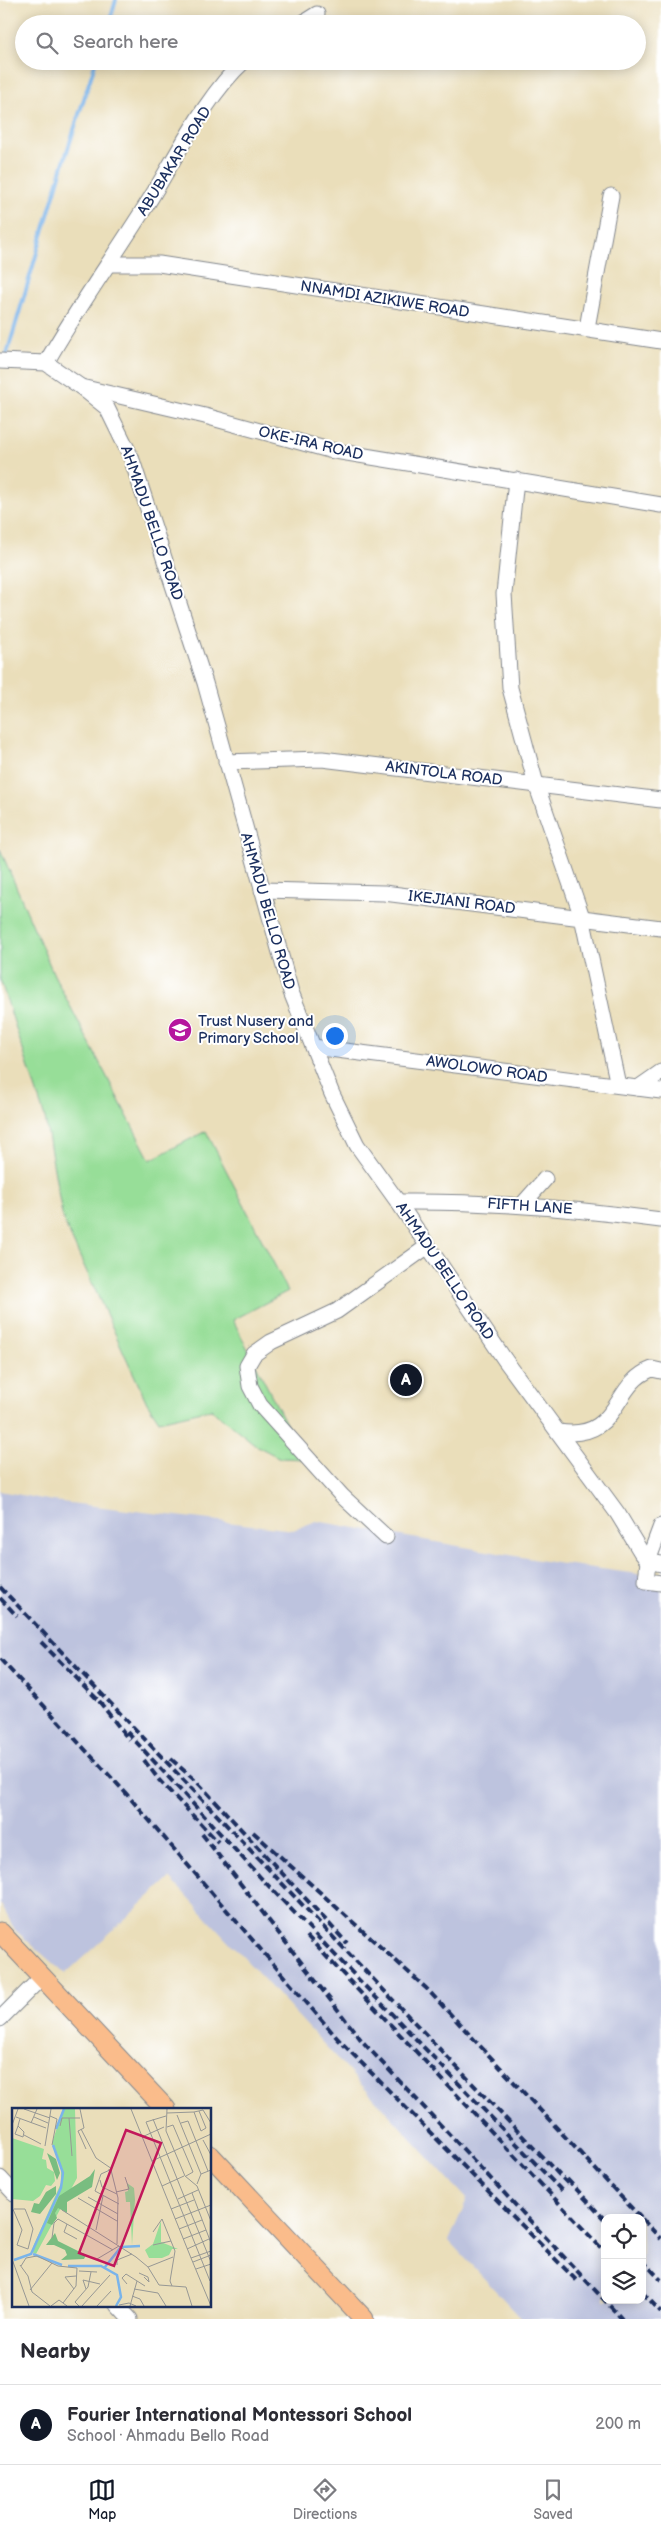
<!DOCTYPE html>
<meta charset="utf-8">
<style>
body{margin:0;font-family:"Balsamiq Sans",sans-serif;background:#f2f2f3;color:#2b2b33}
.controls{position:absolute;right:15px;bottom:15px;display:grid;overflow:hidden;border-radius:10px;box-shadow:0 2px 12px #0003}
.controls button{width:45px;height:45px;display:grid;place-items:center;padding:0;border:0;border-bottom:1px solid #e1e1e2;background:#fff;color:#2b2b33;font:25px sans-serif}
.you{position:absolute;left:334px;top:1035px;width:18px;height:18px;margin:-12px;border:4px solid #fff;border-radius:50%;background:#1a73e8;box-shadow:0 0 0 8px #1a73e833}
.badge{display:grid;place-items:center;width:32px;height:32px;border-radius:50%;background:#111827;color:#fff;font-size:16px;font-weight:700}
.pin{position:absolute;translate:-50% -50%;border:2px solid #fff;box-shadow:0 1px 5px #0006}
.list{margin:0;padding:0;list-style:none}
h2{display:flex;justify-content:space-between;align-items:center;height:65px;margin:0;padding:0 20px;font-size:21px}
h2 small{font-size:16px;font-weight:400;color:#7c7c81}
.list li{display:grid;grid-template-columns:32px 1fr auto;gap:15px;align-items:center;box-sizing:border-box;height:80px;padding:0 20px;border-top:1px solid #e1e1e2}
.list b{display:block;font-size:19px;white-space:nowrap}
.list p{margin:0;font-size:16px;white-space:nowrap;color:#7c7c81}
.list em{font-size:16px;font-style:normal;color:#7c7c81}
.icon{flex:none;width:28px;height:28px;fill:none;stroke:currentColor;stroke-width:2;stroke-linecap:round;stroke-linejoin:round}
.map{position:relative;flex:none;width:661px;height:2319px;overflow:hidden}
.search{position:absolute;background:#fff;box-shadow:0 2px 12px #0003;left:15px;right:15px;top:15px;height:55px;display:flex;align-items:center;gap:12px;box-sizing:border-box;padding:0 18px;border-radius:28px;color:#7c7c81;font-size:19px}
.sheet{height:145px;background:#fff}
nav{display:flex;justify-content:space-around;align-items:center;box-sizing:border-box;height:70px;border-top:1px solid #e1e1e2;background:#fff;font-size:14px;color:#7c7c81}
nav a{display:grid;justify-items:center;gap:2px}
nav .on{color:#111827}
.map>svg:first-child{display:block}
</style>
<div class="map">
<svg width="661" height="2319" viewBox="0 0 661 2319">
<rect width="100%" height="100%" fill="#fff"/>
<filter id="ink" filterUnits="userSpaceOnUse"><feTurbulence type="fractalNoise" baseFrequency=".02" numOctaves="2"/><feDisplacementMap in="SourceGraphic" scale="10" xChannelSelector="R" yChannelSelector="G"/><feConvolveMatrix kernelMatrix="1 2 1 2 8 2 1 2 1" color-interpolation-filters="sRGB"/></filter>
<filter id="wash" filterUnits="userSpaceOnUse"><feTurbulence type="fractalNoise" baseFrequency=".0096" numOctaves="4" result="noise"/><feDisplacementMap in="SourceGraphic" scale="20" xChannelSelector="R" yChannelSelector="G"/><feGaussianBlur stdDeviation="1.12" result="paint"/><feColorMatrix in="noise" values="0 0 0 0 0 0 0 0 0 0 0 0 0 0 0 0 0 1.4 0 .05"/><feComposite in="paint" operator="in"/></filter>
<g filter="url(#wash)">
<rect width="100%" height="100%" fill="#eadeba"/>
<!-- industrial -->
<path fill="#bdc3de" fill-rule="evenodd" d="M0,1491l53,10 240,29 23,-9 240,42 105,14v742h-139l-73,-78 18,-42 -297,-321 -105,96 -50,-44 -15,-27zM605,2218h37v82h-37z"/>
<!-- green -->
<polygon fill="#97de98" stroke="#59867b" points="0,849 54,975 150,1160 206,1131 288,1291 233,1320 304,1459 280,1458 257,1446 211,1409 159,1421 147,1403 63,1220 45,1118 0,979"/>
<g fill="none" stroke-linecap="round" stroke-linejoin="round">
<!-- stream -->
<g stroke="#7ab4ea" stroke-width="4">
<polyline points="109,24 116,0"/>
<polyline points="6,357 65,158 96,61"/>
</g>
</g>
</g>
<g filter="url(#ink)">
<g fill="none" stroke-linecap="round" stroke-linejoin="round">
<!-- minor casing -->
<g stroke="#82868c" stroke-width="17">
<g id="minor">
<polyline points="301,24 317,14"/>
<polyline points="109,264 159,264 661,341"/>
<polyline points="587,328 611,196"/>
<polyline points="0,361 46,363 81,387 205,416 329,450 661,505"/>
<path d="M46,363c32,-57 71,-110 106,-167 27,-44 54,-100 92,-135"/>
<polyline points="81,387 107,408 131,457 205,683 291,992 332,1094 357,1145 398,1202 505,1360 618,1514 641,1552 648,1561 661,1564"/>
<polyline points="516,480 504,594 510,688 536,784 582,917 618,1085"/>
<polyline points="226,762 322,759 661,800"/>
<polyline points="262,890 384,893 661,928"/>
<polyline points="313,1047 661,1091"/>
<polyline points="638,1088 661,1072"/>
<path d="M398,1202c88,-1 175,6 263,18"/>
<polyline points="522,1205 545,1179"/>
<path d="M559,1432c62,9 52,-48 93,-63l9,2"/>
<polyline points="661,1526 648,1561 646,1581 661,1583"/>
<polyline points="386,1537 342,1496 260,1405 250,1386 247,1366 254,1354 271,1342 337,1311 428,1246"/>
<polyline points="0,2019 42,1977"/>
<polyline points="0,2178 14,2193"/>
<polyline points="117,2305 130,2319"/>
</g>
</g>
<!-- major casing -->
<g stroke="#82868c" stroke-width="21">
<g id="major">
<polyline points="0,1932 166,2109"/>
<polyline points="210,2155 364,2319"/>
</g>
</g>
<!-- minor -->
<use href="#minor" stroke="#fff" stroke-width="15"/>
<!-- major -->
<use href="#major" stroke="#fabc8b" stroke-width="19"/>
<!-- rail -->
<g stroke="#1b2f5e" stroke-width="4" stroke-dasharray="8 4" stroke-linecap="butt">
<polyline points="0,1587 569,2185"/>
<polyline points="0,1598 17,1616"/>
<polyline points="41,1642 102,1704"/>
<polyline points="0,1659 123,1790 338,2039 577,2281"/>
<polyline points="99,1701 129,1740"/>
<polyline points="127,1732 261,1878 562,2191"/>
<polyline points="171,1759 199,1784 347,1943"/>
<polyline points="144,1760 159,1780 218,1842"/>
<polyline points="253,1832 426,1988 641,2218"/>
<polyline points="202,1834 362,2041 622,2319"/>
<polyline points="307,1936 605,2252"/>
<polyline points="567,2179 605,2220"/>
<polyline points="642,2219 661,2239"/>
<polyline points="642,2260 661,2280"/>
<polyline points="642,2292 661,2312"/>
</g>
</g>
</g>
<!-- icons -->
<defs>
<g id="school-disc" transform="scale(1.25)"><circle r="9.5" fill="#b5179e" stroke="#fff"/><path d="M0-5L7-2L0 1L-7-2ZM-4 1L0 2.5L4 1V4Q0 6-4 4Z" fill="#fff"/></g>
</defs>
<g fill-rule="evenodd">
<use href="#school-disc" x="180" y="1030"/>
</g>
<g text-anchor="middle" stroke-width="4" stroke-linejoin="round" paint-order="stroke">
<!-- street labels -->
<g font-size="15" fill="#1b2f5e" stroke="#fff">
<text transform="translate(174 161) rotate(-58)" y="5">ABUBAKAR ROAD</text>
<text transform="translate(385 299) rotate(9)" y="5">NNAMDI AZIKIWE ROAD</text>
<text transform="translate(311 443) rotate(13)" y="5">OKE-IRA ROAD</text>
<text transform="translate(152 523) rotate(71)" y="5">AHMADU BELLO ROAD</text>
<text transform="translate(444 773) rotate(7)" y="5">AKINTOLA ROAD</text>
<text transform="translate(462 902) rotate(7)" y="5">IKEJIANI ROAD</text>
<text transform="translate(268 911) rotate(74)" y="5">AHMADU BELLO ROAD</text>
<text transform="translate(487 1069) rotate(8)" y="5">AWOLOWO ROAD</text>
<text transform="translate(530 1206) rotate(4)" y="5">FIFTH LANE</text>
<text transform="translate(445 1271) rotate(56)" y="5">AHMADU BELLO ROAD</text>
</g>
<!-- poi labels -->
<g font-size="15" fill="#1b2f5e" stroke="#fff" text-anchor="start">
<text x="198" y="1026">Trust Nusery and<tspan x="198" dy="17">Primary School</tspan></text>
</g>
</g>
<!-- overview -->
<g transform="translate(12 2108)">
<rect width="199" height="199" fill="#eadeba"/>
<path d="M51,1h12l2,69 -41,76 -4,-2 1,-5 28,-64v-14l-9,-26zM0,30l32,11 -2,10 4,1 1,8 7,4 1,9 -4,5 -5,-1 -6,11 -7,5 -21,-2zM115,75l7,5 1,12 -3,45 -2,-43h-4l-1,-10 3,-1zM149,113v21l17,7h-6l-3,6 -7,3h-13l-4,-8 8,-6z" fill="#97de98"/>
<path d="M35,45l9,6 4,14 -3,7zM83,61l-3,18 -25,15v11l-9,-5 -3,5 2,5 -5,7 -5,-2 12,-27 31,-20zM44,78v8l-16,20 -9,-2 3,-9 5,1 7,-12zM43,125l3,8 28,14 -2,4 -23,1 6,-5 -2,-5 -11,-5h-8z" fill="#79bd80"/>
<path fill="none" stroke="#7ab4ea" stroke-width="2.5" d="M44,21l8,-20M21,146l29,11M2,152l17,-6 30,-66 2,-15 -10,-28M56,158h33l16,9 4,22 -5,9M93,159l16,-20 19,-1"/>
<path fill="none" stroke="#979895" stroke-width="1" d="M12,1l26,9M68,1l4,19 -6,3 8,18M119,1l60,149M155,1l-1,22 19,45 12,10 14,35M187,3l7,17 -5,3 -7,-19 9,-2 8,13M155,5l27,-1M165,7l24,59M38,8l7,3 -5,26M154,8l-20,6 64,159M4,9l30,11M22,9l14,6M141,11l31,77M19,15l6,-14M169,15l7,-2 20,50M0,17l6,-16M6,18l6,6 -1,5 -8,-3 3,-8 1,-4 1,-3M48,18l2,-8h7M155,19l6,-2 20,47 -7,4M69,21l15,29 16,11 -11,5 -6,17 24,13M12,27l17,9M130,29l22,-10M191,32l8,15M33,38l6,-37M60,48l-3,-38h11M140,53l59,-27M96,62h3l7,28 -1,46M88,72l2,7 15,7M185,76l4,-10 10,-4M150,78l22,-10M104,84l13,-3 -4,-12M180,85l19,50M172,88l27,66M76,89l30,17M66,90l39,23M166,91l20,-9M0,99l10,23 -5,15M2,101h11l8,20 -5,20 -11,-4M159,101l23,-9M50,102l74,47 12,10 11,18 27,2 6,19M163,111l36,-14M55,116l-3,8 13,7M167,121l23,-9M84,122l7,-34M141,124l9,-13 13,32 -5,30 2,5M40,130l2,-15 4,-4 55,31M171,131l23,-9M141,137l18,-4M175,141l22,-10M199,143l-20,7 20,48M0,151l17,47M85,151l22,-13M181,154l18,-7M8,157l8,11 4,16 18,14M105,157v-5l15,-6M9,158l5,-8 11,-2 21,10 19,2 -1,18 -13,17M136,159l25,-10M184,161l15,-5M67,163l18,1M127,165l9,4 1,5 -5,-5M115,176l-5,-6 4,-4 19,12M62,181l-9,-12 11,-1M74,181l-3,-9 17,4M122,181l24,4 8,13M18,182l22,-27M120,188l8,3 4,7M107,197l10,-2 7,3M39,198l8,-6 8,6M67,198l-4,-4 13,-15 3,-15M70,198l28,-31M85,198l14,-15M118,198l7,-25"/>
<path fill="#c2185b" fill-opacity="0.15" stroke="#c2185b" stroke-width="2.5" d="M114,22l35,13 -47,123 -35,-13z"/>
<rect width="199" height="199" fill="none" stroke="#1b2f5e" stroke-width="2.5"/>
</g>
</svg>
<div class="controls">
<button><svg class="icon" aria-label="locate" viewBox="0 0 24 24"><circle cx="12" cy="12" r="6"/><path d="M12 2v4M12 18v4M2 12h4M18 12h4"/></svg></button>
<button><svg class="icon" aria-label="layers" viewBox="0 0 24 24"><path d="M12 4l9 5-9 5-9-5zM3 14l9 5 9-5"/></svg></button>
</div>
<div class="you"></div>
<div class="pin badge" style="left:406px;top:1380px">A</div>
<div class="search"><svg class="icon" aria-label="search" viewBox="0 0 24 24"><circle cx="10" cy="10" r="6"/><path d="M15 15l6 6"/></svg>Search here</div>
</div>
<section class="sheet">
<h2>Nearby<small></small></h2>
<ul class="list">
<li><span class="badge">A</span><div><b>Fourier International Montessori School</b><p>School · Ahmadu Bello Road</p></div><em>200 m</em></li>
</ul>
</section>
<nav>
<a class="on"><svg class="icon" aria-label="map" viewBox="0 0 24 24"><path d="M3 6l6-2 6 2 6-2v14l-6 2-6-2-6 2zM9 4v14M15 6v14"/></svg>Map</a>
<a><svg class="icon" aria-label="directions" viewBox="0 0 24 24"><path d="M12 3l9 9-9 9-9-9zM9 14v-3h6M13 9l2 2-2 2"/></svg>Directions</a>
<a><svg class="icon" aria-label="saved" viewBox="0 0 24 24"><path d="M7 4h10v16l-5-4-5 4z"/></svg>Saved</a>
</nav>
